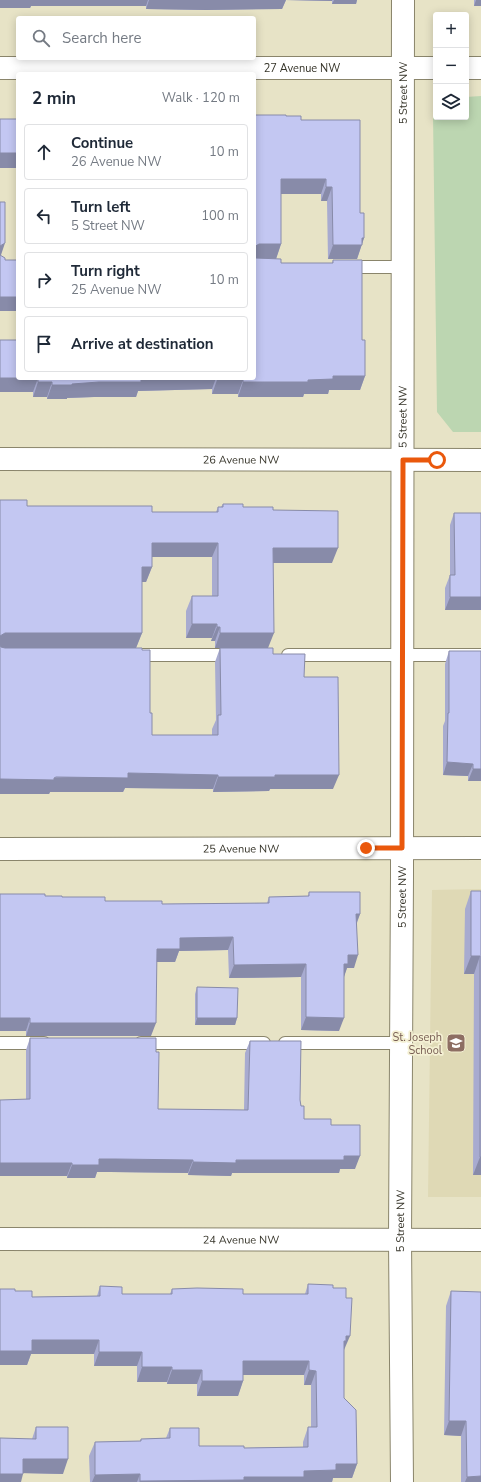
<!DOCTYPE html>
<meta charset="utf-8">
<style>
body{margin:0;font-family:"Nunito Sans",sans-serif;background:#f2f2f3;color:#1f2937}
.controls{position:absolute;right:12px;top:12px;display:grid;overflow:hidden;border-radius:4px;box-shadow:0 2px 10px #0003}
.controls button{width:36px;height:36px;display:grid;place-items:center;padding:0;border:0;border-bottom:1px solid #e0e1e3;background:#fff;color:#1f2937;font:20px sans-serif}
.stop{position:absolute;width:12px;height:12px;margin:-9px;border:3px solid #ea580c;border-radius:50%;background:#fff}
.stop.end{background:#ea580c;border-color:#fff;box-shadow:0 1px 4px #0008}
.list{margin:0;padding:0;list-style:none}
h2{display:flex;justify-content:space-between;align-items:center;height:52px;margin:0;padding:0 16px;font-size:17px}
h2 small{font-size:13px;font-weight:400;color:#747a83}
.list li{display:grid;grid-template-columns:26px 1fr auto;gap:12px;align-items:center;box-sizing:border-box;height:56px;margin:0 8px 8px;padding:0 8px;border:1px solid #e0e1e3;border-radius:4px}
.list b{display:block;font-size:15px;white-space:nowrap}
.list p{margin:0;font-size:13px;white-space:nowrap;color:#747a83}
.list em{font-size:13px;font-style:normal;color:#747a83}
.icon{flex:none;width:22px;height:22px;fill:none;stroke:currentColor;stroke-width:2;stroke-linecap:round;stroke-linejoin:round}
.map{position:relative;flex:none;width:481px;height:1482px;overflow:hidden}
.search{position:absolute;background:#fff;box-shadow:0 2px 10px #0003;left:16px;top:16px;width:240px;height:44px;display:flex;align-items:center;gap:10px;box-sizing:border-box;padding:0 14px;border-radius:4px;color:#747a83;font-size:15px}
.panel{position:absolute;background:#fff;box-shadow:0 2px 10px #0003;left:16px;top:72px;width:240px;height:308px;border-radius:4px}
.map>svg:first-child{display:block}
</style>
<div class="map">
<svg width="481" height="1482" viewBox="0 0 481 1482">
<rect width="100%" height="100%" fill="#e7e3c6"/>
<!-- built -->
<polygon fill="#dfd9b5" points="481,889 481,1197 428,1197 432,890"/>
<!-- green -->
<polygon fill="#bcd6b1" points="481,96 481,432 453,432 437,412 433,115 436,112 436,117 466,117 466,97"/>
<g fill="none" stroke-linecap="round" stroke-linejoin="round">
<!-- service casing -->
<g stroke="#8a856b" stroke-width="14">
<g id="service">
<polyline points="345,267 404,267"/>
<polyline points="134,655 234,655"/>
<polyline points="288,655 481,655"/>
<polyline points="0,1043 44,1043"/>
<polyline points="141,1043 264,1043"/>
<polyline points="285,1043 402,1043"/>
</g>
</g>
<!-- minor casing -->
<g stroke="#8a856b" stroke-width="24">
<g id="minor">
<path id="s1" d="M0,68h436"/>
<polyline points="466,68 481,68"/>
<path id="s2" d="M0,459l481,1"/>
<path id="s3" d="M0,849l481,-1"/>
<path id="s4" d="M0,1239l481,1"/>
<path id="s5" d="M402,1482l-2,-243 2,-363 1,-876"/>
</g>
</g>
<!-- service -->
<use href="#service" stroke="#fff" stroke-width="12"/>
<!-- minor -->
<use href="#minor" stroke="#fff" stroke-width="22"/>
</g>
<!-- wall -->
<g fill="#a8abd0">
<polygon points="0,0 357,0 356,4 332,4 332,1 286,0 282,9 206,10 146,9 146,6 31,6 30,8"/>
<polygon points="444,0 481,0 481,6 474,6 474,0"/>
<polygon points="254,115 286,116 301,120 360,213 364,238 357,259 328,259 327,201 321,201 321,194 281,194 281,244 276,259 259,259 281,263 332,263 333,260 362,340 365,376 360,390 329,390 328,394 304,394 303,397 238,397 238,394 212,394 212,389 138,391 136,397 94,397 67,398 67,399 47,399 47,397 33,397 33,392 18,378 254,378"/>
<polygon points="0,500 27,506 152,512 216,512 218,507 221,507 223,504 243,507 273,510 332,563 273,563 268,648 215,648 215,641 211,641 212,638 186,638 186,611 192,596 212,596 212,557 152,557 152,567 146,582 142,582 142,633 136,648 4,648 150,713 152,735 212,735 212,729 216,720 215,662 220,648 273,654 304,677 333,789 270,789 269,791 213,792 213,789 125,788 123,792 50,792 49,794 0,794"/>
<polygon points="454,513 481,610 445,610 445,588 450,575 450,525"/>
<polygon points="449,651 481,781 468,781 468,776 443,775 443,726 445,721 445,664"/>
<polygon points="471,891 481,891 481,1175 473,1175 474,974 464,974 465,909"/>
<polygon points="309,892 360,914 357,923 354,968 347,968 344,976 339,1031 301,1030 301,977 229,978 228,950 179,951 175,962 156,962 151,1036 26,1036 26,1031 45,896 105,901 162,904 267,903 269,897 308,896"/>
<polygon points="197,987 237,1018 235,1025 195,1025 195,994"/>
<polygon points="30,1038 156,1052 158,1109 244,1110 245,1053 250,1041 300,1100 304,1119 331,1125 355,1169 340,1169 339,1173 232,1173 231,1176 188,1175 188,1173 111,1172 97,1172 95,1178 67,1178 67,1176 0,1176 26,1099 26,1050"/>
<polygon points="308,1284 333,1288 344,1350 344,1398 357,1464 352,1478 333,1478 332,1482 90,1482 89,1456 95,1442 140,1441 141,1439 166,1438 170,1428 199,1446 244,1448 303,1447 303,1442 308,1427 311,1427 311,1385 304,1385 304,1375 243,1375 243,1381 238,1396 197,1396 197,1384 167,1384 167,1382 137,1382 137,1366 94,1366 94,1354 31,1354 27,1365 0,1365 15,1291 32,1297 97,1296 100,1286 122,1294 170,1294 172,1289 243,1294 305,1294"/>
<polygon points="451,1291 481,1482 461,1482 461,1436 444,1435 446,1306"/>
<polygon points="36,1427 63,1474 23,1473 32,1439"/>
</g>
<!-- shaded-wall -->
<g fill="#888ba9">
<polygon points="0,0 148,0 146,6 31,6 30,8 0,8"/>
<polygon points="149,0 332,0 332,1 286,0 282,9 206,10 146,9"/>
<polygon points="334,0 357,0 356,4 332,4"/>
<polygon points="476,0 481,0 481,6 474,6"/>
<rect x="0" y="153" width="18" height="15"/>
<polygon points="281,179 326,179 321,194 276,194"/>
<polygon points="326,187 332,187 327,201 321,201"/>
<polygon points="362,238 364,238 357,259 328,259 333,245"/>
<polygon points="5,243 0,258 0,246"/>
<polygon points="259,244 281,244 276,259 254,259 254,247"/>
<rect x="0" y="297" width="18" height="14"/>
<polygon points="333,376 365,376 360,390 329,390 328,394 304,394 303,397 238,397 243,382 308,380"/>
<polygon points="0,378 38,378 33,392 0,392"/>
<polygon points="141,378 216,378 212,389 138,391 136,397 94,397 67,398 67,399 47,399 52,385"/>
<polygon points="217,380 243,380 238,394 212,394"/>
<polygon points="38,382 52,382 47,397 33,397"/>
<polygon points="152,543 218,543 212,557 146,557"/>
<polygon points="273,548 338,548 332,563 268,563"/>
<polygon points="142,567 152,567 146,582 137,582"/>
<polygon points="450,597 481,597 481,610 445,610"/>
<polygon points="192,624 217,624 212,638 186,638"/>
<polygon points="217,627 220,627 215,641 211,641"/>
<polygon points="5,633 142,633 136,648 0,648 0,636"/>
<polygon points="220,633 274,633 268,648 215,648"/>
<polygon points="447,762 473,764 468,776 443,775"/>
<polygon points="473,769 481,769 481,781 468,781"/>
<polygon points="128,773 218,775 213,789 125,788 123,792 50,792 49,794 0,794 0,779 54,778"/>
<polygon points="275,775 339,775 333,789 270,789 269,791 213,792 218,777"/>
<polygon points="356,914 360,914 355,927"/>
<polygon points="233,937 228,950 179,951 175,962 152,962 157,949 180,938"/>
<polygon points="348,955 358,955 354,968 347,968 344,977 339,977"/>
<polygon points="471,956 480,956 474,974 464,974"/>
<polygon points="306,964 301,977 229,978 234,965"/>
<polygon points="306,1017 344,1018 339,1031 301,1030"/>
<polygon points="0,1018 30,1018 26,1031 0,1031"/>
<polygon points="197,1018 237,1018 235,1025 195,1025"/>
<polygon points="30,1023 156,1023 151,1036 26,1036"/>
<polygon points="344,1156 360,1156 355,1169 340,1169 339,1173 232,1173 231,1176 188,1175 193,1162"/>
<polygon points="480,1157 481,1157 481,1175 473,1175"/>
<polygon points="99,1159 115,1159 193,1160 188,1173 111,1172 97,1172 95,1178 67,1178 72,1165"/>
<polygon points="0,1163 72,1163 67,1176 0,1176"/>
<polygon points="346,1336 350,1336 344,1350 339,1355"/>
<polygon points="32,1340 99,1340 94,1354 31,1354 27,1365 0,1365 0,1351"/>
<polygon points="99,1352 142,1352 137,1366 94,1366"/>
<polygon points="243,1361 309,1361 304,1375 238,1375"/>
<polygon points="142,1367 172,1367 167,1382 137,1382"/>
<polygon points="172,1370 202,1370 197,1384 167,1384"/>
<polygon points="309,1370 316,1371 311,1385 304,1385"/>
<polygon points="202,1381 243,1381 238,1396 197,1396"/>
<polygon points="449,1421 466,1421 461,1436 444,1435"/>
<polygon points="23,1459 68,1459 63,1474 18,1473"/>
<polygon points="336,1464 357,1464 352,1478 333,1478 332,1482 139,1482 140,1481 244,1477 304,1471"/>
<polygon points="0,1474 23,1474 21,1482 0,1482"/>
<polygon points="140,1474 137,1482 92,1482 95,1475"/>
<polygon points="481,1476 481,1482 465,1482 467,1477"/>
</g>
<!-- building -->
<g fill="#c3c7f2" stroke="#888ba9">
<polygon points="254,115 286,115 286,116 301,116 301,120 360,120 360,213 364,213 364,238 362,238 362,245 333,245 332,187 326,187 326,179 281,179 281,244 259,244 254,247"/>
<rect x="0" y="119" width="18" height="34"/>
<polygon points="0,202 5,202 5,243 0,246"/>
<polygon points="0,255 5,258 5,260 18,260 18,297 0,297"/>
<polygon points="254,256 256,258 281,259 281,263 333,263 333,260 362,260 362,340 365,340 365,376 333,376 333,379 308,380 308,382 243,382 243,380 217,380 217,378 254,378"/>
<rect x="0" y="340" width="18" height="38"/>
<polygon points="38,378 141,378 141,382 99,382 72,384 72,385 52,385 52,382 38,382"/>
<polygon points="0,500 27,500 27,506 152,506 152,512 218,512 218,507 223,507 223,504 243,504 243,507 273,507 273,510 338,511 338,548 273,548 274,633 220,633 220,627 217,627 217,624 192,624 192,596 218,596 218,543 152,543 152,567 142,567 142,633 5,633 0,636"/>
<polygon points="454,513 481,513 481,597 450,597 450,575 455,575"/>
<polygon points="0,645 1,647 5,648 142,648 142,650 150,650 150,713 152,713 152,735 218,735 218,715 221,715 220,648 273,648 273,654 305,654 304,677 338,677 339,775 275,775 275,777 218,777 218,775 128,773 128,778 56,777 54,778 54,780 0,779"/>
<polygon points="449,651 481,651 481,769 473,769 473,764 447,762 448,713 449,713"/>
<polygon points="471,891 481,891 481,1157 480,1157 480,956 471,956"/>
<polygon points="309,892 360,892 360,914 356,914 358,955 348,955 348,964 344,964 344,1018 306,1017 306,964 234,965 233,937 180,938 180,949 157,949 156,1023 30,1023 30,1018 0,1018 0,894 45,894 45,896 62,896 62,897 105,897 105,901 162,901 162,904 269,903 269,897 309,896"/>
<polygon points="197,987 238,988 237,1018 197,1018"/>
<polygon points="30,1038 156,1038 156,1052 159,1052 158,1109 248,1110 250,1041 301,1041 300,1100 301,1106 304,1106 304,1119 331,1119 331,1125 360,1125 360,1156 344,1156 344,1160 236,1160 236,1163 193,1162 193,1160 115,1159 99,1159 99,1165 72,1165 72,1163 0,1163 0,1100 30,1099"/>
<polygon points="308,1284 333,1285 333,1288 346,1288 346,1298 352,1298 350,1336 346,1336 346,1341 344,1341 344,1398 356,1410 357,1464 336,1464 336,1470 304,1471 304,1477 244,1477 244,1480 140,1481 140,1474 95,1475 95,1442 141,1441 141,1439 170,1438 170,1428 199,1428 199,1446 244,1446 244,1448 308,1447 308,1427 317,1427 316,1371 309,1370 309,1361 243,1361 243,1381 202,1381 202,1370 172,1370 172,1367 142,1367 142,1352 99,1352 99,1340 32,1340 32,1351 0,1351 0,1289 15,1289 15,1291 32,1291 32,1297 100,1296 100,1286 122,1287 122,1294 172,1294 172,1289 197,1288 243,1289 243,1294 308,1294"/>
<polygon points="451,1291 481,1292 481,1476 467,1477 466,1421 449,1421"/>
<polygon points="36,1427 68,1427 68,1459 23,1459 23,1474 0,1474 0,1438 36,1439"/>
</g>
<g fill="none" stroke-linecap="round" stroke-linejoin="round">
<!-- route -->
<polyline stroke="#ea580c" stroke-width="5" points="366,848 402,848 403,460 437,460"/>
</g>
<!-- icons -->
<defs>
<g id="school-square" transform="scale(1)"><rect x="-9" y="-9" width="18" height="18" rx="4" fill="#8d6e63" stroke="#f4f0d3"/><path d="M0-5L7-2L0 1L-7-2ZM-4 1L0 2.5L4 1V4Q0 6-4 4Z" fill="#fff"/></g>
</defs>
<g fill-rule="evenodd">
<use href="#school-square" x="456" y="1043"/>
</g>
<g text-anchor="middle" stroke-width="3.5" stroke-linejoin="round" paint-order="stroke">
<!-- street labels -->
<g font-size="11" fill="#353328" stroke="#f4f0d3">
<text dy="4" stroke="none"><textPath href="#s1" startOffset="302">27 Avenue NW</textPath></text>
<text dy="4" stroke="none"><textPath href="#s5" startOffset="1389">5 Street NW</textPath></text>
<text dy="4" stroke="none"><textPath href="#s5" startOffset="1065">5 Street NW</textPath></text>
<text dy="4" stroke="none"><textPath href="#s2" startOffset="241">26 Avenue NW</textPath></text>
<text dy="4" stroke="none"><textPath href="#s3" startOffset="241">25 Avenue NW</textPath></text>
<text dy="4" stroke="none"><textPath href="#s5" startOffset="585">5 Street NW</textPath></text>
<text dy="4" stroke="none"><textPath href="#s5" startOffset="261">5 Street NW</textPath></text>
<text dy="4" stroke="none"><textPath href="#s4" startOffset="241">24 Avenue NW</textPath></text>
</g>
<!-- education labels -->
<g font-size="11" fill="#785e54" stroke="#f4f0d3" text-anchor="end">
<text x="442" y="1041">St. Joseph<tspan x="442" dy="13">School</tspan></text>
</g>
</g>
</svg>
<div class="controls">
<button>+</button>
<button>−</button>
<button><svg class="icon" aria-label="layers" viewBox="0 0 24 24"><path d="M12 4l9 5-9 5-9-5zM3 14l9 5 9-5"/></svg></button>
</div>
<div class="stop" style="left:437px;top:460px"></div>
<div class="stop end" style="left:366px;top:848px"></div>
<div class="search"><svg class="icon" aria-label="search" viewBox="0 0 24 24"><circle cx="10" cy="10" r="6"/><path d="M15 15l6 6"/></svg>Search here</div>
<section class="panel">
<h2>2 min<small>Walk · 120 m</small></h2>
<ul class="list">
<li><svg class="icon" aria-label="ahead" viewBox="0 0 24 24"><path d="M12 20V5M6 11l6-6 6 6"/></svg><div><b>Continue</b><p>26 Avenue NW</p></div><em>10 m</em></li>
<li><svg class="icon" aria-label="left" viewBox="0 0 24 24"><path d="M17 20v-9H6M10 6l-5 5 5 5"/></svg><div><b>Turn left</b><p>5 Street NW</p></div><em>100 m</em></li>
<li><svg class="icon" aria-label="right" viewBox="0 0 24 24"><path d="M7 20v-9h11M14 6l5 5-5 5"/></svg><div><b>Turn right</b><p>25 Avenue NW</p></div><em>10 m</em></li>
<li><svg class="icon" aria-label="arrive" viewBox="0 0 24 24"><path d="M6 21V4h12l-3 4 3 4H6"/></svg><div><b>Arrive at destination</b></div></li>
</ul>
</section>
</div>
